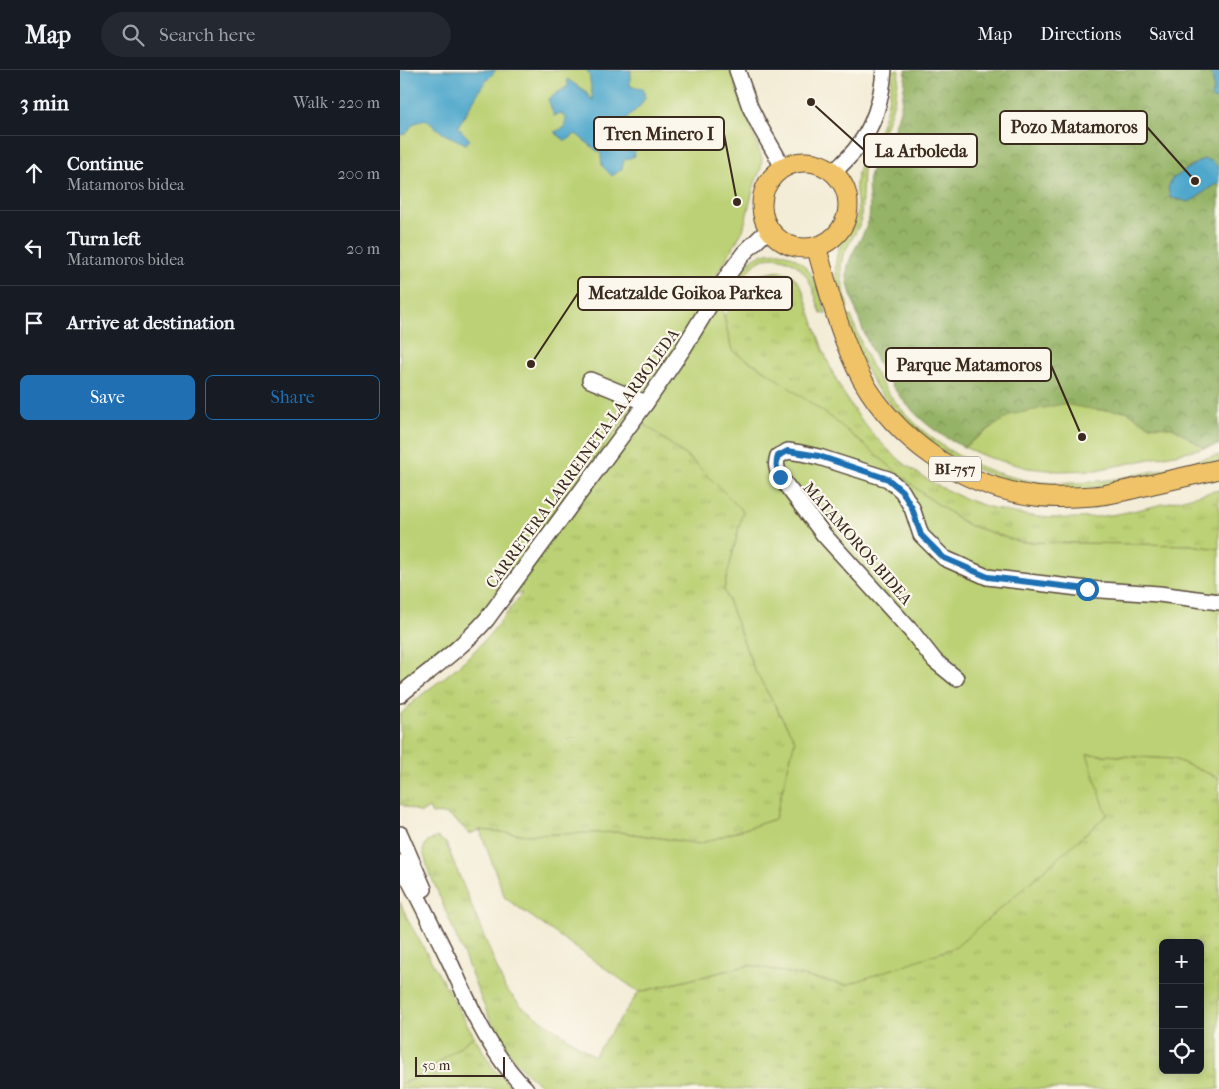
<!DOCTYPE html>
<meta charset="utf-8">
<style>
body{margin:0;font-family:"IM FELL French Canon",serif;background:#242831;color:#f1f3f6}
.controls{position:absolute;right:15px;bottom:15px;display:grid;overflow:hidden;border-radius:8px;box-shadow:0 2px 12px #0003}
.controls button{width:45px;height:45px;display:grid;place-items:center;padding:0;border:0;border-bottom:1px solid #363941;background:#171b24;color:#f1f3f6;font:25px sans-serif}
.scale{position:absolute;left:15px;bottom:12px;width:90px;box-sizing:border-box;padding-left:5px;border:2px solid #3b2a1e;border-top:0;font-size:14px;line-height:18px;white-space:nowrap;color:#3b2a1e;-webkit-text-stroke:4px #fbf7ec;paint-order:stroke}
.stop{position:absolute;width:15px;height:15px;margin:-11px;border:4px solid #1f6fb2;border-radius:50%;background:#fff}
.stop.end{background:#1f6fb2;border-color:#fff;box-shadow:0 1px 5px #0008}
.list{margin:0;padding:0;list-style:none}
h2{display:flex;justify-content:space-between;align-items:center;height:65px;margin:0;padding:0 20px;font-size:21px}
h2 small{font-size:16px;font-weight:400;color:#9ea1a6}
.list li{display:grid;grid-template-columns:32px 1fr auto;gap:15px;align-items:center;box-sizing:border-box;height:75px;padding:0 20px;border-top:1px solid #363941}
.list b{display:block;font-size:19px;white-space:nowrap}
.list p{margin:0;font-size:16px;white-space:nowrap;color:#9ea1a6}
.list em{font-size:16px;font-style:normal;color:#9ea1a6}
.actions{display:flex;gap:10px;padding:15px 20px}
.actions a{flex:1;padding:11px 0;border:1px solid #1f6fb2;border-radius:8px;text-align:center;font-size:18px;color:#1f6fb2}
.actions .main{background:#1f6fb2;color:#fff}
.icon{flex:none;width:28px;height:28px;fill:none;stroke:currentColor;stroke-width:2;stroke-linecap:round;stroke-linejoin:round}
.map{position:relative;flex:none;width:819px;height:1019px;overflow:hidden}
header{display:flex;align-items:center;gap:30px;box-sizing:border-box;height:70px;padding:0 25px;background:#171b24;border-bottom:1px solid #363941}
header strong{font-size:24px}
nav{display:flex;gap:28px;margin-inline-start:auto;font-size:18px}
.search{width:350px;height:45px;background:#242831;display:flex;align-items:center;gap:12px;box-sizing:border-box;padding:0 18px;border-radius:28px;color:#9ea1a6;font-size:19px}
main{display:flex}
aside{flex:1;background:#171b24}
.map>svg:first-child{display:block}
</style>
<header>
<strong>Map</strong>
<div class="search"><svg class="icon" aria-label="search" viewBox="0 0 24 24"><circle cx="10" cy="10" r="6"/><path d="M15 15l6 6"/></svg>Search here</div>
<nav><a>Map</a><a>Directions</a><a>Saved</a></nav>
</header>
<main>
<aside>
<h2>3 min<small>Walk · 220 m</small></h2>
<ul class="list">
<li><svg class="icon" aria-label="ahead" viewBox="0 0 24 24"><path d="M12 20V5M6 11l6-6 6 6"/></svg><div><b>Continue</b><p>Matamoros bidea</p></div><em>200 m</em></li>
<li><svg class="icon" aria-label="left" viewBox="0 0 24 24"><path d="M17 20v-9H6M10 6l-5 5 5 5"/></svg><div><b>Turn left</b><p>Matamoros bidea</p></div><em>20 m</em></li>
<li><svg class="icon" aria-label="arrive" viewBox="0 0 24 24"><path d="M6 21V4h12l-3 4 3 4H6"/></svg><div><b>Arrive at destination</b></div></li>
</ul>
<div class="actions"><a class="main">Save</a><a>Share</a></div>
</aside>
<div class="map">
<svg width="819" height="1019" viewBox="0 0 819 1019">
<defs>
<pattern id="grass-tufts" width="24" height="20" patternUnits="userSpaceOnUse" patternTransform="scale(1.25)"><rect width="24" height="20" fill="#bcd175"/><path d="M3 7l-1-3M5 7V3M7 7l1-3M15 17l-1-3M17 17v-4M19 17l1-3" fill="none" stroke="#a2b465"/></pattern>
<pattern id="forest-crowns" width="20" height="18" patternUnits="userSpaceOnUse" patternTransform="scale(1.25)"><rect width="20" height="18" fill="#95b366"/><path d="M2 6a3 3 0 1 1 6 0M12 15a3 3 0 1 1 6 0" fill="none" stroke="#7b9253"/></pattern>
</defs>
<rect width="100%" height="100%" fill="#fbf7ec"/>
<filter id="ink" filterUnits="userSpaceOnUse"><feTurbulence type="fractalNoise" baseFrequency=".02" numOctaves="2"/><feDisplacementMap in="SourceGraphic" scale="10" xChannelSelector="R" yChannelSelector="G"/><feConvolveMatrix kernelMatrix="1 2 1 2 8 2 1 2 1" color-interpolation-filters="sRGB"/></filter>
<filter id="wash" filterUnits="userSpaceOnUse"><feTurbulence type="fractalNoise" baseFrequency=".0096" numOctaves="4" result="noise"/><feDisplacementMap in="SourceGraphic" scale="20" xChannelSelector="R" yChannelSelector="G"/><feGaussianBlur stdDeviation="1.12" result="paint"/><feColorMatrix in="noise" values="0 0 0 0 0 0 0 0 0 0 0 0 0 0 0 0 0 1.4 0 .05"/><feComposite in="paint" operator="in"/></filter>
<g filter="url(#wash)">
<rect width="100%" height="100%" fill="#f3ecd6"/>
<!-- grass -->
<g fill="url(#grass-tufts)" stroke="#7c7e4a" fill-rule="evenodd">
<path d="M494,0h5c-1,22 -8,43 -16,63l-4,-2 7,-19z"/>
<path d="M474,69l4,3 -12,19 -3,9 -2,52 -18,33 -2,10 1,16 6,27 -5,2c-5,-21 -12,-43 -3,-64 5,-10 14,-19 17,-30 2,-11 -2,-20 -1,-31 0,-17 10,-31 18,-46z"/>
<path d="M380,182c31,8 38,34 46,61l-5,1c-8,-24 -12,-49 -40,-56 -19,-4 -27,7 -39,20l-3,-2c12,-19 18,-23 41,-24z"/>
<path d="M380,201c12,2 16,7 22,17 11,32 20,65 36,95 46,90 141,139 240,135 46,-1 96,-18 141,-28v59l-29,-4 -170,-3 -52,-17 -41,-28 -160,-125 -35,-21 -8,-35 21,-28 13,-13z"/>
<path d="M451,246c7,18 13,36 22,53 36,65 103,110 178,114 57,3 113,-15 168,-28v7c-43,9 -86,22 -130,26 -60,5 -112,-12 -161,-46 -13,-9 -24,-23 -35,-35 -5,-6 -12,-13 -17,-20 -13,-21 -21,-46 -30,-69z"/>
<path d="M229,342l65,50 49,49 -19,78 30,80 41,71 -20,79 -76,25 -79,-12 -91,3 -49,-5 -11,4c-10,-12 -21,-23 -37,-20l-3,-6 -8,5 -21,-9v-89c16,-18 37,-31 56,-47 26,-22 46,-48 66,-75l-28,4 38,-56z"/>
<path d="M687,684l87,5 45,19v311h-671c-46,-26 -64,-84 -83,-131 -12,-29 -24,-59 -37,-89l-5,-18 3,-8 11,-6 9,6 59,145 16,18 73,50 45,-64 111,-27 96,20zM763,873h37v127h-37z"/>
<polygon points="74,966 93,998 114,1019 0,1019 0,1014 20,1006"/>
</g>
<!-- forest -->
<path fill="url(#forest-crowns)" stroke="#686e42" d="M506,0h306l2,21 -1,8 6,1v68l-7,-7 -21,4 -11,10 -8,4 4,21h7l5,2c13,-4 19,-15 31,-19v262l-15,3 -30,-20 -26,-3 -22,-14 -29,-1 -104,16 -29,21c-58,-25 -93,-85 -110,-143 -3,-10 -8,-23 -7,-33 2,-18 16,-32 21,-49 5,-16 -3,-33 2,-49 5,-15 15,-26 22,-40 9,-20 12,-42 14,-63z"/>
<!-- park -->
<g fill="#bcd175" stroke="#7c7e4a">
<polygon points="0,0 330,0 362,88 361,98 355,113 343,160 315,208 332,281 367,302 432,348 527,427 568,455 620,472 790,475 819,479 819,708 774,689 687,684 707,745 556,877 446,915 350,895 239,922 105,828 80,760 129,765 220,762 299,774 375,749 395,670 354,599 324,519 343,441 294,392 229,342 77,548 54,571 0,617"/>
<polygon points="663,334 697,340 726,341 748,355 774,358 804,378 696,400 657,401 628,398 587,387 564,377 610,345"/>
<polygon points="0,832 10,854 74,966 20,1006 0,1014"/>
</g>
<!-- water -->
<g fill="#4fa8cc" stroke="#456975">
<polygon points="0,0 96,0 82,16 58,57 70,70 66,74 44,64 25,49 13,54 6,64 0,65"/>
<polygon points="187,0 231,0 230,16 243,18 245,28 240,36 222,53 234,78 235,86 224,90 222,99 212,106 202,96 201,84 176,64 166,71 154,62 164,58 166,49 161,43 154,46 148,29 168,16 167,9 185,21 193,31 189,4"/>
<polygon points="812,0 819,0 819,30 813,29 811,26 814,21"/>
<path d="M803,89l9,2 7,7v15c-12,4 -19,15 -31,19 -6,-3 -12,-2 -18,-5l-2,-9 4,-9c11,-6 20,-14 31,-20z"/>
</g>
</g>
<g filter="url(#ink)">
<g fill="none" stroke-linecap="round" stroke-linejoin="round">
<!-- minor casing -->
<g stroke="#57473a" stroke-width="18">
<g id="minor">
<polyline points="337,0 350,37 360,57 383,97"/>
<path d="M434,102c8,-8 17,-16 24,-26 17,-22 24,-49 26,-76"/>
<polyline points="190,310 246,333"/>
<path d="M556,608l-21,-17 -23,-29 -88,-97 -44,-58c-3,-8 -5,-13 -2,-21l10,-5 13,2 18,4 69,22 14,12 10,17 9,27 23,23 43,19 100,12 72,5 60,8"/>
<path d="M0,625c30,-25 62,-47 87,-76l159,-216 37,-54 45,-74 16,-22 25,-24"/>
<polyline points="0,764 24,819"/>
<path d="M0,793c18,33 34,66 50,99 21,46 40,92 76,127"/>
</g>
</g>
<!-- major casing -->
<g stroke="#57473a" stroke-width="21">
<g id="major">
<circle cx="405" cy="135" r="43"/>
<path d="M416,176c13,45 24,92 46,133 34,60 98,105 166,116 21,4 44,2 65,1 17,-1 35,-6 52,-10 25,-6 49,-11 74,-17"/>
</g>
</g>
<!-- minor -->
<use href="#minor" stroke="#fff" stroke-width="15"/>
<!-- major -->
<use href="#major" stroke="#f0c369" stroke-width="19"/>
</g>
</g>
<g fill="none" stroke-linecap="round" stroke-linejoin="round" filter="url(#ink)">
<!-- route -->
<path stroke="#1f6fb2" stroke-width="6" d="M380,407c-3,-8 -5,-13 -2,-21l10,-5 31,5 69,23 14,12 10,17 9,27 23,23 44,19 99,12"/>
</g>
<g text-anchor="middle" stroke-width="4.5" stroke-linejoin="round" paint-order="stroke">
<!-- shield labels -->
<rect fill="#fbf7ec" stroke="#75685c" stroke-width="1" x="529" y="386.5" width="52" height="25" rx="4"/>
<g font-size="15" font-weight="bold" fill="#3b2a1e">
<text x="555" y="404">BI-757</text>
</g>
<!-- street labels -->
<g font-size="16" fill="#3b2a1e" stroke="#fbf7ec">
<text transform="translate(182 388) rotate(-54)" y="6">CARRETERA LARREINETA-LA ARBOLEDA</text>
<text transform="translate(458 473) rotate(49)" y="6">MATAMOROS BIDEA</text>
</g>
</g>
<!-- callouts -->
<path fill="none" stroke="#3b2a1e" stroke-width="2" d="M795 111L747 57M337 132L324 64M411 32L464 80M131 294L178 223M682 367L651 295"/>
<g fill="#3b2a1e" stroke="#fbf7ec" stroke-width="2">
<circle cx="795" cy="111" r="5"/>
<circle cx="337" cy="132" r="5"/>
<circle cx="411" cy="32" r="5"/>
<circle cx="131" cy="294" r="5"/>
<circle cx="682" cy="367" r="5"/>
</g>
<g fill="#fbf7ec" stroke="#3b2a1e" stroke-width="2">
<rect x="600" y="41" width="147" height="33" rx="5"/>
<rect x="194" y="47" width="130" height="33" rx="5"/>
<rect x="464" y="64" width="113" height="33" rx="5"/>
<rect x="178" y="207" width="214" height="33" rx="5"/>
<rect x="486" y="278" width="165" height="33" rx="5"/>
</g>
<g font-size="18" text-anchor="middle" font-weight="bold" fill="#3b2a1e">
<text x="674" y="63">Pozo Matamoros</text>
<text x="259" y="70">Tren Minero I</text>
<text x="521" y="87">La Arboleda</text>
<text x="285" y="229">Meatzalde Goikoa Parkea</text>
<text x="569" y="301">Parque Matamoros</text>
</g>
</svg>
<div class="controls">
<button>+</button>
<button>−</button>
<button><svg class="icon" aria-label="locate" viewBox="0 0 24 24"><circle cx="12" cy="12" r="6"/><path d="M12 2v4M12 18v4M2 12h4M18 12h4"/></svg></button>
</div>
<div class="scale">50 m</div>
<div class="stop" style="left:687px;top:519px"></div>
<div class="stop end" style="left:380px;top:407px"></div>
</div>
</main>
